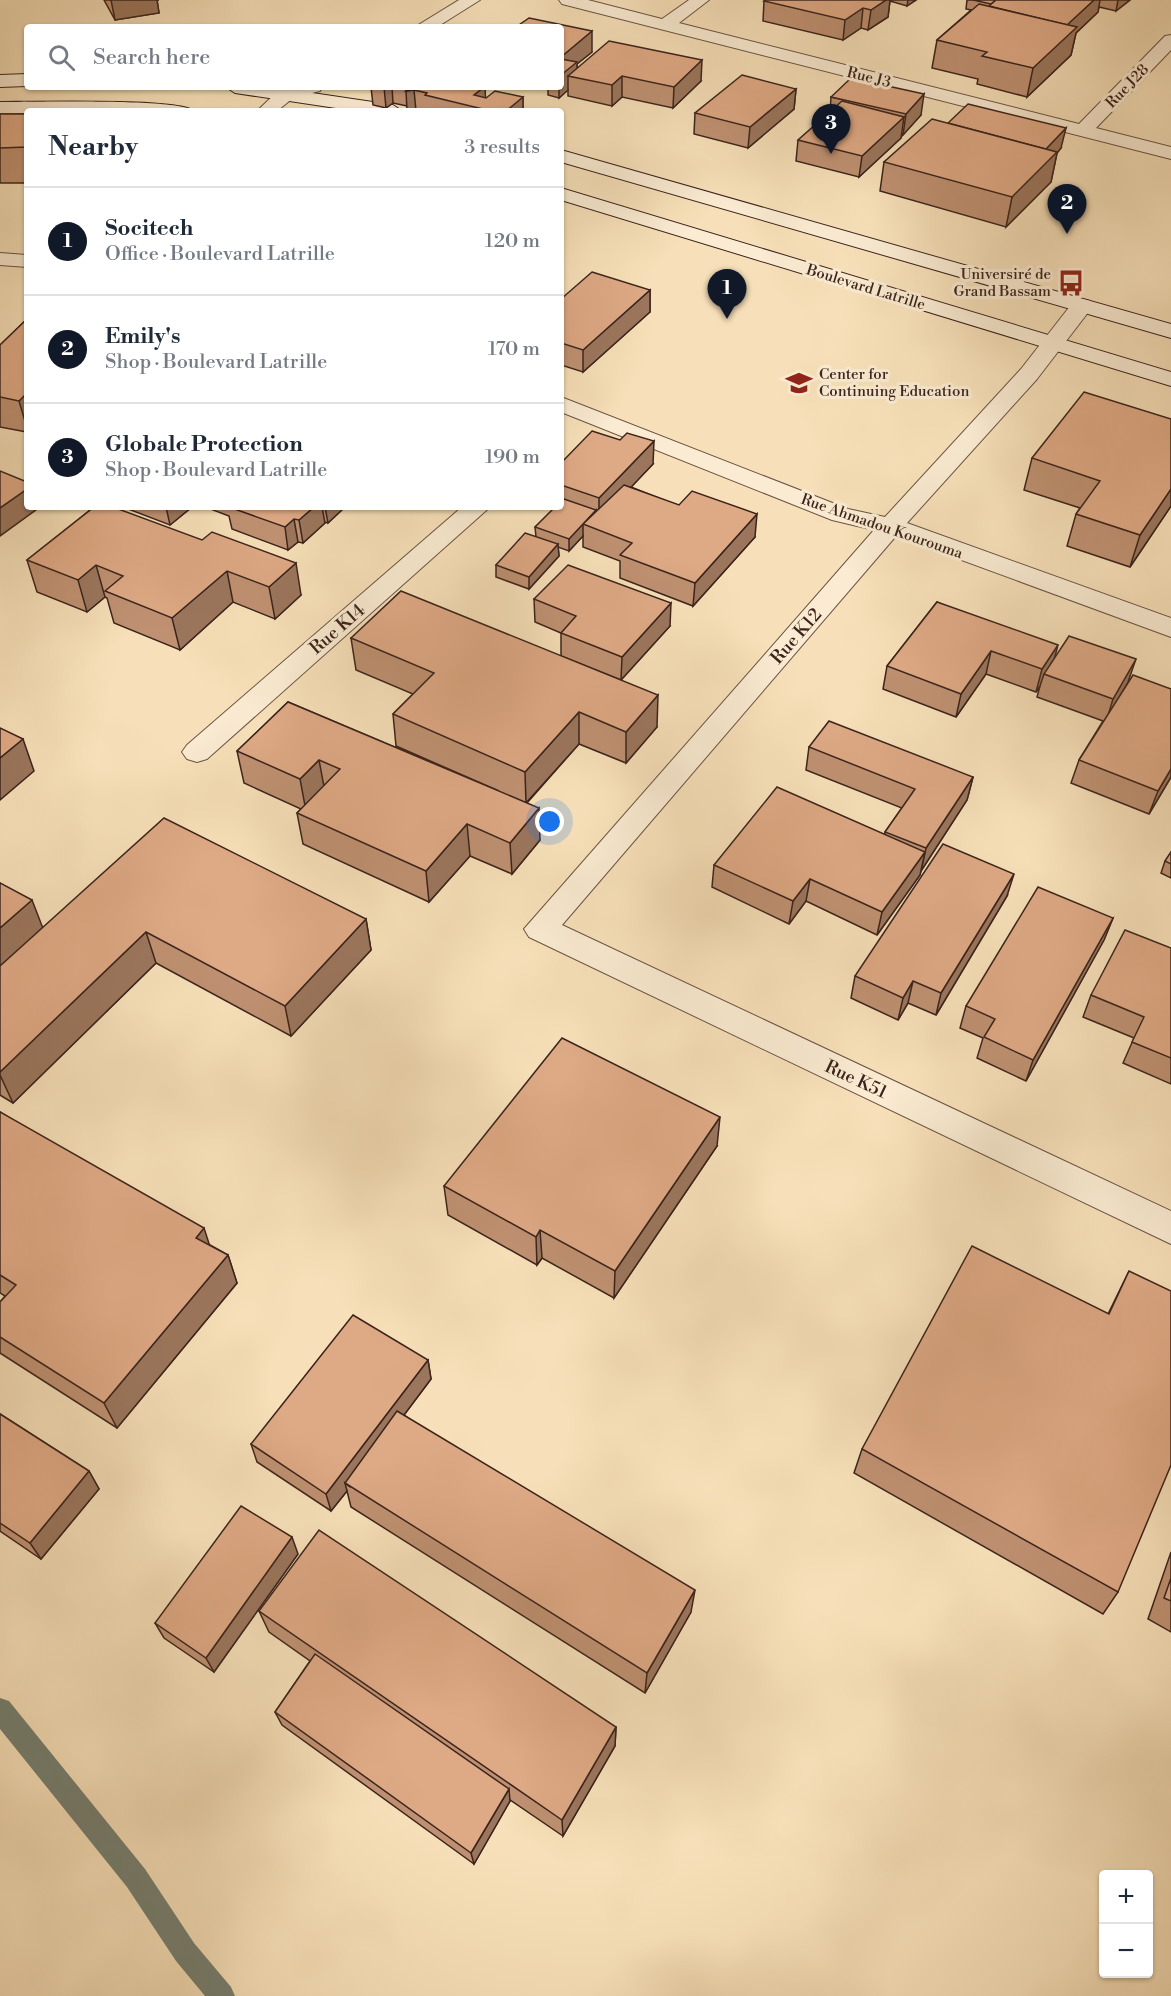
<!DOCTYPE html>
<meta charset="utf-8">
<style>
body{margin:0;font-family:"Libre Bodoni",serif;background:#f6f6f7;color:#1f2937}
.controls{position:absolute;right:18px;bottom:18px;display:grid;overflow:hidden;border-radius:6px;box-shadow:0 2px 4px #0004}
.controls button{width:54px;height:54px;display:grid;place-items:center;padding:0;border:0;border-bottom:2px solid #e0e1e3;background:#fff;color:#1f2937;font:30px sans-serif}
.you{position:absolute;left:550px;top:822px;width:21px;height:21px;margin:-15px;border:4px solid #fff;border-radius:50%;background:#1a73e8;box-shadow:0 0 0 9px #1a73e833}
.badge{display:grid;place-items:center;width:39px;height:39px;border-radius:50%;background:#111827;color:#fff;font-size:20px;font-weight:700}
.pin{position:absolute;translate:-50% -50px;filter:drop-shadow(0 2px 3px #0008)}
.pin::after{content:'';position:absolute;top:32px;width:21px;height:18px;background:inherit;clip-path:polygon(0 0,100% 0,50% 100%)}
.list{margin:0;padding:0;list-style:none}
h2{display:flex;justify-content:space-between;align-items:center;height:78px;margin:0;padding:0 24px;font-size:26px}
h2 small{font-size:20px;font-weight:400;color:#747a83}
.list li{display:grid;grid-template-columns:39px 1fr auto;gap:18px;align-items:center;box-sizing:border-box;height:108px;padding:0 24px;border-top:2px solid #e0e1e3}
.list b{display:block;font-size:22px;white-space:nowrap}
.list p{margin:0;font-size:20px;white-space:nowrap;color:#747a83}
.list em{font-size:20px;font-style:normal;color:#747a83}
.icon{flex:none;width:33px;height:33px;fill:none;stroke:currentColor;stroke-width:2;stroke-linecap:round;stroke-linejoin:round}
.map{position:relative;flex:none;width:1171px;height:1996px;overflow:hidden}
.search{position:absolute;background:#fff;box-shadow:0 2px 4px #0004;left:24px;top:24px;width:540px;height:66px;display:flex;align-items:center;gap:15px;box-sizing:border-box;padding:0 21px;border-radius:6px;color:#747a83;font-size:22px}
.panel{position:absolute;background:#fff;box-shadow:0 2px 4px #0004;left:24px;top:108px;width:540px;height:402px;border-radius:6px}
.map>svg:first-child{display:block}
</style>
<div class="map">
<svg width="1171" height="1996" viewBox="0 0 1171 1996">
<rect width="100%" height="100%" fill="#f7e0b9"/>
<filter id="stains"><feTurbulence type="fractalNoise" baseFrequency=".00333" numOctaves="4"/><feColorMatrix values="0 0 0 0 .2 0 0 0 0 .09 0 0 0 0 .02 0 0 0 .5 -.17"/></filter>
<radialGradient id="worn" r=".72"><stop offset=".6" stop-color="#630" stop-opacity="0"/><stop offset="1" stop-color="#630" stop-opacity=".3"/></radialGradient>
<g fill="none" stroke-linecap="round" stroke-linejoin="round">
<!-- stream -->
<polygon fill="#768072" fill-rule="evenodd" points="0,1698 9,1701 145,1869 194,1943 231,1987 235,1996 205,1996 176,1961 127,1887 0,1729"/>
<!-- street casing -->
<g stroke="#6a5343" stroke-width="2">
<g id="street">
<polygon points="459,0 480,0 437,27 415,27"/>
<polygon points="559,0 588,0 662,19 689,0 709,0 679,23 1079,124 1165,36 1171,35 1171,50 1096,128 1171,147 1171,159 562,4"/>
<polygon points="291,87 322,87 320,91 293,98 277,111 257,111 279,90"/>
<polygon points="0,253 27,255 27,267 0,265"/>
<polygon points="1082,299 1090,301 1093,306 1037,379 907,523 1171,618 1171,637 896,536 562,925 1171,1211 1171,1244 529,937 524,929 874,530 832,520 561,412 561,397 848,509 885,517 1021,369 1074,301"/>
<polygon points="462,507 490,507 207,759 197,762 187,759 182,752 187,745"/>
</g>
</g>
<!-- secondary casing -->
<g stroke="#3b241c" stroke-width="2">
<g id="secondary">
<polygon points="27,74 27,86 0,87 0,75"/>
<polygon points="226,87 272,87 393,105 402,111 356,111 235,93"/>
<path d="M0,102c25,0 185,-4 193,9h-166v3h-27z"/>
<polygon points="561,150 1171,324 1171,338 561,162"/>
<polygon points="561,188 1171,372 1171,386 561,200"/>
</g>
</g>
<!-- street -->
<use href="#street" fill="#faebd2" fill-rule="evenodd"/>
<!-- secondary -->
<use href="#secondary" fill="#faebd2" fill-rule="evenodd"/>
</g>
<!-- wall -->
<g fill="#bf9172" stroke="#3b241c" stroke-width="1.5">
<polygon points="104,0 159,0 157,0 159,13 115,20"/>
<polygon points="766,0 916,0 907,6 890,1 888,17 868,30 861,28 843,40 763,21 764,1"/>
<polygon points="967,0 1130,0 1116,11 1099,7 1098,12 1076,33 1071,55 1027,97 977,84 978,79 932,68 937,40 971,10 966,9"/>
<polygon points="561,27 592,52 577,64 577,68 701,81 673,108 622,97 612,106 568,96 568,90 559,98 548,95 548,88 541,87 561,87"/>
<polygon points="371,87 485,87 485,98 523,97 523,111 417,111 407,106 393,103 386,108 373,105"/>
<polygon points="796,89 794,109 748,148 694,134 695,113"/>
<polygon points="831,97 921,115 903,135 902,134 901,138 859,177 796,161 798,140 830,112"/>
<rect x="0" y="114" width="27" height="69"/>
<polygon points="1061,148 1057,153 1051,182 1006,227 880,191 884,162"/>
<polygon points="650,290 650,312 583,372 561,365 561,299"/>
<polygon points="27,319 27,432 0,427 0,345"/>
<polygon points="1171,419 1171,506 1130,567 1067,546 1076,514 1080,508 1024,490 1032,458"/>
<polygon points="561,463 653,464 631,487 755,537 693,606 620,578 620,561 583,547 583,536 569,551 558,547 559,556 529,589 496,577 496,565 536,537 535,527 561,507"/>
<polygon points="94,507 301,595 275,619 233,602 180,650 114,623 107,598 105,597 87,612 37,592 27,560"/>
<polygon points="123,507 192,507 170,525"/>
<polygon points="208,507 345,507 328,523 324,522 325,523 303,543 298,542 288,550 232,529 229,516 208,508"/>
<polygon points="534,599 670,626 621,680 561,656 561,633 535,622"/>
<polygon points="937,602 1055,656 1129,681 1171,689 1171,777 1149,814 1071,783 1079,760 1103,721 1037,697 1040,686 1036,692 986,674 956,717 883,689 887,666"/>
<polygon points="351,638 657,727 626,763 579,744 527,803 540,840 512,874 470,856 429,902 303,844 297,813 301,809 244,783 237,751 288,702 499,791 396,746 393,714 413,694 356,670"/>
<polygon points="809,747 973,777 967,800 921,871 920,875 877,935 806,901 789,924 712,887 714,865 885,834 885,832 902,808 806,770"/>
<polygon points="1171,852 1171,878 1161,873 1165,861"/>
<polygon points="0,883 42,928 366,919 371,950 291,1036 156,963 13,1103 0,1095"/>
<polygon points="1007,896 936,1015 908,1003 898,1020 851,998 855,976"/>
<polygon points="1113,918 1104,940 1026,1081 977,1058 983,1038 960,1028 966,1006"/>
<polygon points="1171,948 1171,1084 1123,1063 1134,1038 1083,1017 1091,995"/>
<polygon points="0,1112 210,1245 228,1255 237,1283 117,1428 0,1353 0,1302 5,1296 0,1293"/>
<polygon points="717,1146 614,1298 542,1258 537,1265 448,1215 444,1186"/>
<polygon points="1129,1271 1118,1592 1103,1614 854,1473 862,1449 1108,1314"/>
<polygon points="428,1360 431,1379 404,1415 691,1612 645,1693 351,1507 347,1491 331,1511 257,1462 251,1444"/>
<polygon points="0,1414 89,1471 99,1489 41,1559 0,1531"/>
<polygon points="1171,1552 1171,1632 1148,1619"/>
<polygon points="298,1554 214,1672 164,1638 155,1623"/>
<polygon points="259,1611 616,1727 615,1746 563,1836 510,1800 510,1801 474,1864 282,1725 275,1712 310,1661 269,1632"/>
</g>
<!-- shaded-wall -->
<g fill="#9b765d" stroke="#3b241c" stroke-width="1.5">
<polygon points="111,0 159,0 157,0 159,13 115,20"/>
<polygon points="886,0 890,0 888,17 868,30 871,10"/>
<polygon points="908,0 916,0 907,6"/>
<polygon points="1094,0 1100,0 1098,12 1076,33 1071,55 1027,97 1033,68 1061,30"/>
<polygon points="1118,0 1130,0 1116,11"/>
<polygon points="863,8 861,28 843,40 845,20"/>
<polygon points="592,31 592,52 577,64 577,77 568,76 568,90 559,98 559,87 561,87 561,57"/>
<polygon points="702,60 701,81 673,108 674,87"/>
<polygon points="622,76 622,97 612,106 612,85"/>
<polygon points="384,87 392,87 393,103 386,108"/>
<polygon points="484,87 485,87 486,107 474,95"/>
<polygon points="796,89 794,109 748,148 750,127"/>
<polygon points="414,90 416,111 407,111 406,91"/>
<polygon points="924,94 921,115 903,135 906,114"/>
<polygon points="523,97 523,111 506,111"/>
<polygon points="904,117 901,138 859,177 862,156"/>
<polygon points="1066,128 1061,148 1057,153 1051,182 1006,227 1012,197 1042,153"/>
<polygon points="650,290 650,312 583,372 583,350"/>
<polygon points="27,393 27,428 19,401"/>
<polygon points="654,441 653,464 599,521 599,498"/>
<polygon points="27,489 27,507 40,507 0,536 0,508"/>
<polygon points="1171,489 1171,506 1130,567 1140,535"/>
<polygon points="166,507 192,507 170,525"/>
<polygon points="314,507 322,507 325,523 303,543 299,520"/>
<polygon points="325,507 345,507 328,523"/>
<polygon points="596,510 596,522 583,524 583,536 569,551 569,539"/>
<polygon points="757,514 755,537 693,606 695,583"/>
<polygon points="294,519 298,542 288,550 285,527"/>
<polygon points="558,544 559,556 529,589 529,577"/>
<polygon points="296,563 301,595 275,619 269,587"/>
<polygon points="96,565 105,597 87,612 78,580"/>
<polygon points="227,571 233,602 180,650 172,618"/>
<polygon points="671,603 670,626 621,680 622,657"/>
<polygon points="1058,645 1052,668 1044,674 1040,686 1036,692 1042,669"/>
<polygon points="991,651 986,674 956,717 961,694"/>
<polygon points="1136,659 1128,682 1106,722 1113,699"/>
<polygon points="658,695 657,727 626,763 626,732"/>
<polygon points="579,712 579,744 526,803 525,772"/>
<polygon points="23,739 34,771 0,800 0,758"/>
<polygon points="319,760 325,792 306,811 300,779"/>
<polygon points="1171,769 1171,777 1149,814 1158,791"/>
<polygon points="973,777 967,800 921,871 926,848"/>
<polygon points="539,808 540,840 512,874 510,843"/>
<polygon points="467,824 470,856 429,902 426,871"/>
<polygon points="925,852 920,875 877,935 882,912"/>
<polygon points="1014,874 1007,896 936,1015 941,993"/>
<polygon points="810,879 806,901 789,924 793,901"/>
<polygon points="32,900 44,931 0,971 0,928"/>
<polygon points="1113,918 1104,940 1026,1081 1033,1060"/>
<polygon points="366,919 371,950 291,1036 285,1006"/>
<polygon points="146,932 156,963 13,1103 0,1075 0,1072"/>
<polygon points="913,981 908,1003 898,1020 903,998"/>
<polygon points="720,1117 717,1146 614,1298 615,1271"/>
<polygon points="204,1228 213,1256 196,1238"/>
<polygon points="540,1230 542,1258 537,1265 536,1237"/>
<polygon points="228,1255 237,1283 117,1428 104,1403"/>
<polygon points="428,1360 431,1379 350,1487 345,1483 347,1491 331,1511 326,1494"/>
<polygon points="89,1471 99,1489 41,1559 30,1543"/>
<polygon points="292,1537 298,1554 214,1672 206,1658"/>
<polygon points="695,1590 691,1612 645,1693 647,1673"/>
<polygon points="616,1727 615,1746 563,1836 562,1820"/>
<polygon points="509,1789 510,1801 474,1864 471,1853"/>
</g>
<!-- building -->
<g fill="#dea985" stroke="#3b241c" stroke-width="1.5">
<polygon points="766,0 886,0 871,10 863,8 845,20 764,1"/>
<polygon points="973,0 996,0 991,4"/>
<polygon points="996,0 1094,0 1067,25 989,6"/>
<polygon points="979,4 1077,27 1033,68 982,56 987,52 937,40"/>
<polygon points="529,18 592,31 561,57 561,27 516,27"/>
<polygon points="609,41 702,60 674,87 622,76 612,85 568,76"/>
<polygon points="561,59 577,62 561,75"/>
<polygon points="742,75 796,89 750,127 695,113"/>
<polygon points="851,78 924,94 906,114 831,97"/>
<polygon points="411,87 484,87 474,95 486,98 495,91 523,97 506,111 491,111 425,95 427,93 414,90 406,91"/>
<polygon points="842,101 904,117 862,156 798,140"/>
<polygon points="968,104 1066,128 1046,149 948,123"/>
<polygon points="0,114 27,114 27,147 0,148"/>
<polygon points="932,119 1057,152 1012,197 884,162"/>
<polygon points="592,272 650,290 583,350 561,343 561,299"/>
<polygon points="27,319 27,393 19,401 0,397 0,345"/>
<polygon points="1084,392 1171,419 1171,489 1140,535 1076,514 1100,481 1032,458"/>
<polygon points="592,431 620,440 627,433 654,441 599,498 561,485 561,463"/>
<polygon points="0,471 27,482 27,489 0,508"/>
<polygon points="624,485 679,505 692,491 757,514 695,583 620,555 632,543 583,524"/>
<polygon points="564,499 596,510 569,539 535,527 555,507 561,507 561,501"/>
<polygon points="94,507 113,507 202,540 212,532 296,563 269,587 227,571 172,618 105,591 123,576 96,565 78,580 27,560"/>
<polygon points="229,507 314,507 299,520 294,519 285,527"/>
<polygon points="525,533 558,544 529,577 496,565"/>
<polygon points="568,565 671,603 622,657 561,633 576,616 534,599"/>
<polygon points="401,591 658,695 626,732 579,712 525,772 393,714 434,673 351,638"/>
<polygon points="937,602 1058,645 1042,669 991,651 961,694 887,666"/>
<polygon points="1069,636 1136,659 1113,699 1044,674"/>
<polygon points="1133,675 1171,689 1171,769 1158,791 1079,760"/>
<polygon points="288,702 539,808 510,843 467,824 426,871 297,813 340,769 319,760 300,779 237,751"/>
<polygon points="829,721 973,777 926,848 885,832 915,789 809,747"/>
<polygon points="0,728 23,739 0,758"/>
<polygon points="777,787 925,852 882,912 810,879 793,901 714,865"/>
<polygon points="164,818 366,919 285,1006 146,932 0,1072 0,966"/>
<polygon points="943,844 1014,874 941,993 913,981 903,998 855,976"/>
<polygon points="1171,852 1171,864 1165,861"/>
<polygon points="0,883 32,900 0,928"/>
<polygon points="1038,887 1113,918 1033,1060 984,1037 995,1019 966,1006"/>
<polygon points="1125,930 1171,948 1171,1058 1132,1042 1144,1017 1091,995"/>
<polygon points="562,1038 720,1117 615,1271 540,1230 536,1237 444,1186"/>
<polygon points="0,1112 204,1228 196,1238 228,1255 104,1403 0,1337 0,1302 16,1285 0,1275"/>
<polygon points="972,1246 1109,1314 1129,1271 1171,1291 1171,1465 1118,1592 862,1449"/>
<polygon points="353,1315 428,1360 326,1494 251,1444"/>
<polygon points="397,1411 695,1590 647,1673 345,1483"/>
<polygon points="0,1414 89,1471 30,1543 0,1523"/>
<polygon points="241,1506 292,1537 206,1658 155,1623"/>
<polygon points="319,1530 616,1727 562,1820 259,1611"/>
<polygon points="1171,1578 1171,1601 1164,1598"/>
<polygon points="315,1654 509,1789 471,1853 275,1712"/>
</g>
<!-- icons -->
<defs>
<g id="bus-bare" transform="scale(2.07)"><path d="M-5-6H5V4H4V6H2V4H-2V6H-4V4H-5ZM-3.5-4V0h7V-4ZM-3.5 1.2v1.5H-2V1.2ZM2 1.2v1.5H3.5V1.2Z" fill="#8f2418" stroke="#faebd2" stroke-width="2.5" paint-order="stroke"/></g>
<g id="university-bare" transform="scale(2.07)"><path d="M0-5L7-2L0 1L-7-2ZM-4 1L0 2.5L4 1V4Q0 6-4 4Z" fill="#8f2418" stroke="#faebd2" stroke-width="2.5" paint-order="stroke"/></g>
</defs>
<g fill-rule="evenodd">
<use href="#bus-bare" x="1071" y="283"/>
<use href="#university-bare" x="799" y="383"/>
</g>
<g text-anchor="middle" stroke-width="6" stroke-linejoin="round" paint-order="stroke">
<!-- far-street labels -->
<g font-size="15" fill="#3b241c" stroke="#faebd2">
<text transform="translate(869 77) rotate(14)" y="5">Rue J3</text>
<text transform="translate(1127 86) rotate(-46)" y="5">Rue J28</text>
<text transform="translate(866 287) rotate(17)" y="5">Boulevard Latrille</text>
<text transform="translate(882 526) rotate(19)" y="5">Rue Ahmadou Kourouma</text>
</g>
<!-- far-poi labels -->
<g font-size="15" fill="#3b241c" stroke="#faebd2" text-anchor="end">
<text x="1051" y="279">Universiré de<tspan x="1051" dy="17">Grand Bassam</tspan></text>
<text x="819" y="379" text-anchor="start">Center for<tspan x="819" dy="17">Continuing Education</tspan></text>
</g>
<!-- street labels -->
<g font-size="18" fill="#3b241c" stroke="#faebd2">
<text transform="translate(337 629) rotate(-41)" y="6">Rue K14</text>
<text transform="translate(796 636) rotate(-49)" y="6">Rue K12</text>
<text transform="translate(856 1079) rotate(25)" y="6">Rue K51</text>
</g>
</g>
<rect width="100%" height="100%" filter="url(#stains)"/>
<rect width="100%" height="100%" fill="url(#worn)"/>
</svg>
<div class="controls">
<button>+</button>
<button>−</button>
</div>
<div class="you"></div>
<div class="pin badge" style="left:727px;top:319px">1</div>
<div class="pin badge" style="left:1067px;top:234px">2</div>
<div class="pin badge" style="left:831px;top:154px">3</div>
<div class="search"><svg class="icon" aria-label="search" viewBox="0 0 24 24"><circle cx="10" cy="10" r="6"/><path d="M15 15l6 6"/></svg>Search here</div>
<section class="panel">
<h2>Nearby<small>3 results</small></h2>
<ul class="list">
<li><span class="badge">1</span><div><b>Socitech</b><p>Office · Boulevard Latrille</p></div><em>120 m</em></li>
<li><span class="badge">2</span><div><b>Emily's</b><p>Shop · Boulevard Latrille</p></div><em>170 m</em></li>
<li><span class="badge">3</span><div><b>Globale Protection</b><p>Shop · Boulevard Latrille</p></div><em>190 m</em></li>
</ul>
</section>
</div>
